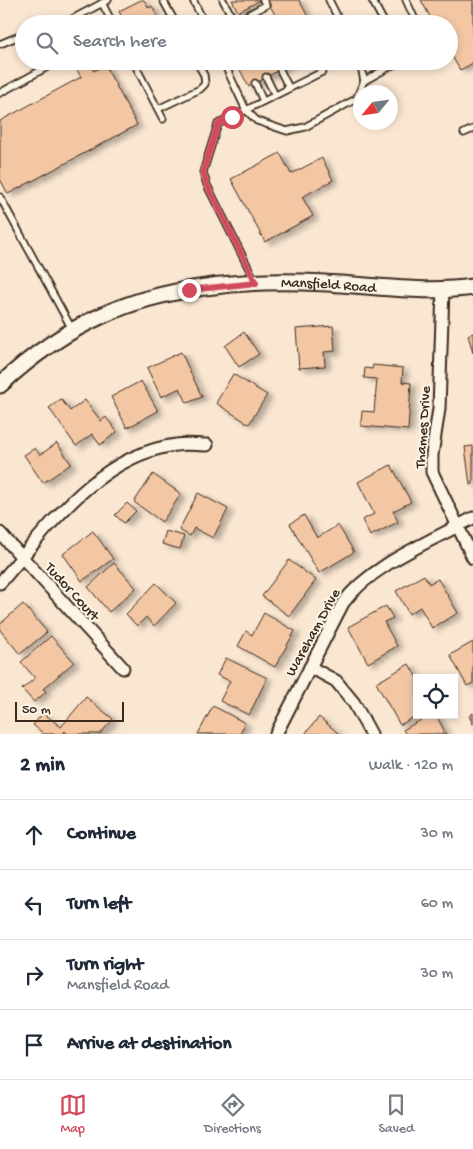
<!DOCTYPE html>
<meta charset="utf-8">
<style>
body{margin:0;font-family:"Gochi Hand",sans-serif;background:#f6f6f7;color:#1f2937}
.controls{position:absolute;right:15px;bottom:15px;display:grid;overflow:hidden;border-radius:0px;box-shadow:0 2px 8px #0003}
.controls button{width:45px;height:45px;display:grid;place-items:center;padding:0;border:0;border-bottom:1px solid #e0e1e3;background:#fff;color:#1f2937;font:25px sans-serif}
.compass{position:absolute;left:353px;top:85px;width:45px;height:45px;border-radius:50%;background:#fff;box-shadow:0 2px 8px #0003;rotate:241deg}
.scale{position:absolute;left:15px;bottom:12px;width:109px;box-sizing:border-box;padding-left:5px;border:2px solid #3b2a1e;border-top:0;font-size:14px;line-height:18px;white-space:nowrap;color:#3b2a1e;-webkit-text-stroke:4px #fcf5e5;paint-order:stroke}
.stop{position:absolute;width:15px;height:15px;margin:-11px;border:4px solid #d1495b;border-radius:50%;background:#fff}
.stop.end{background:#d1495b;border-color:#fff;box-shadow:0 1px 5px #0008}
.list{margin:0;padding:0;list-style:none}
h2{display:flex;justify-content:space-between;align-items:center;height:65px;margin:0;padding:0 20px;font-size:21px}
h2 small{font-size:16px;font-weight:400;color:#747a83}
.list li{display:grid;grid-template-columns:32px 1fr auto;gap:15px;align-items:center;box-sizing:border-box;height:70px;padding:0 20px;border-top:1px solid #e0e1e3}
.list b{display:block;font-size:19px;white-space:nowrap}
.list p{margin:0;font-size:16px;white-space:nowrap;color:#747a83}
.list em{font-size:16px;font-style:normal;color:#747a83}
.icon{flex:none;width:28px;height:28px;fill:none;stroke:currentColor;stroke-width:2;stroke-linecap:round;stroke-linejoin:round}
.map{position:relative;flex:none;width:473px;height:734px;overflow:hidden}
.search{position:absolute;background:#fff;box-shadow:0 2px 8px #0003;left:15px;right:15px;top:15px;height:55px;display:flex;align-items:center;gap:12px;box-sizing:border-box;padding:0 18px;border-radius:28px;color:#747a83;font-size:19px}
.sheet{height:345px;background:#fff}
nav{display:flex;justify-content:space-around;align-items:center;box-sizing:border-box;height:70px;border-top:1px solid #e0e1e3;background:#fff;font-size:14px;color:#747a83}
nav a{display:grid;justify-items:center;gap:2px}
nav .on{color:#d1495b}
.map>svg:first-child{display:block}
</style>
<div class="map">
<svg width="473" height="734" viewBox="0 0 473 734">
<defs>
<filter id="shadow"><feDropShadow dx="5.5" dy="3" stdDeviation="2.5" flood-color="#0004"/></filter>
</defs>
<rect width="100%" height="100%" fill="#fae7d2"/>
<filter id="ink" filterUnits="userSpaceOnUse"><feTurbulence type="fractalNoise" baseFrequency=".02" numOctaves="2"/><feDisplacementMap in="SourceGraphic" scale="10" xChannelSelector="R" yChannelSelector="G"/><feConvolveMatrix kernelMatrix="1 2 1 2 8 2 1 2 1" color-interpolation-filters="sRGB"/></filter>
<g filter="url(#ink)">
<!-- building -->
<g fill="#f4c7a4" stroke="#3b2a1e" filter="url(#shadow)">
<polygon points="141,0 144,0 149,8 152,6 160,22 157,24 125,24 119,11"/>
<polygon points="232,0 261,0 238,12"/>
<polygon points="267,0 299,0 312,24 280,24"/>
<polygon points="421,0 473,0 473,63 460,70 449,51 449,24 434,24"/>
<polygon points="84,61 88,61 94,71 105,65 137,125 8,194 0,179 0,121 81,77 75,66"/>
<polygon points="251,61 295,61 249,87 239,68"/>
<polygon points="280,153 291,174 322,158 333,180 302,197 313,216 265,242 231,179"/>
<polygon points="333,326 335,351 324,352 325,366 299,368 296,329"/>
<polygon points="244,332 259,354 239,367 225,346"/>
<polygon points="473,333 473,353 468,335"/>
<polygon points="181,352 202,397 187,403 180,388 161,397 147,368"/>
<polygon points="373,365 403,368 402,382 411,383 408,430 361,426 362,411 374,412 377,379 364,378 365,368 372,369"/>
<polygon points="233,374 267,395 249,424 216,403"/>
<polygon points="141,381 158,411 127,428 111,397"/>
<polygon points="61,399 70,411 85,400 101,421 106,417 117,432 100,445 92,434 76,446 49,408"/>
<polygon points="57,443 71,464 43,483 24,455 35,448 40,455"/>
<polygon points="473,446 473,484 470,485 465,447"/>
<polygon points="391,465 411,502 393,511 398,522 370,536 362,520 374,514 358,482"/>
<polygon points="153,474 181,494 162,522 134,502"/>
<polygon points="198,493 228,509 213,538 194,528 190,536 179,530"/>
<polygon points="127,503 136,511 124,523 115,515"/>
<polygon points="304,515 317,538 338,525 354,552 319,573 290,524"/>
<polygon points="93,531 113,559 82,581 63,554"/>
<polygon points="166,531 184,536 180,549 162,544"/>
<polygon points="289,560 316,580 289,616 262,596"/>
<polygon points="114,563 136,588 109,612 88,587"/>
<polygon points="424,575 429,584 438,579 458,613 432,628 420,607 409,614 396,591"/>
<polygon points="156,583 176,603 154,626 146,617 137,626 126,614"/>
<polygon points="23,604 47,632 20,654 0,630 0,624"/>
<polygon points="386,606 393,618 384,622 397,646 368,663 348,627"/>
<polygon points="264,613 295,631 275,667 238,646 246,631 252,635"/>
<polygon points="51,636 74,662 43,689 46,692 34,702 22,689 35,678 21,662"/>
<polygon points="473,642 473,683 467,686 450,655"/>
<polygon points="226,658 267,678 249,715 220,701 230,681 217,675"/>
<polygon points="409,664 417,678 417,715 400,725 376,683"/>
<polygon points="86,697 113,719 100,734 68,734 65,731 63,734 44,734 33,725 43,713 61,727"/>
<polygon points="213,706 245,723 240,734 198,734"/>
<polygon points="473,713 473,724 469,716"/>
<polygon points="430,715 436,715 446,734 406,734 403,730"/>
<polygon points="319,717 339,734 305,734"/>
</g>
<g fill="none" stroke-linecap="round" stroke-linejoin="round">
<!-- service casing -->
<g stroke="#3b2a1e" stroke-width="9">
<g id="service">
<polyline points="163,0 176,24"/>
<polyline points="193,0 205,24"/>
<polyline points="223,0 236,24"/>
<polyline points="329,0 341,24"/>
<polyline points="372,0 385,24"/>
<polyline points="406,0 417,24"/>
<polyline points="102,3 113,24"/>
<polyline points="235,22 266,5 263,0"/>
<polyline points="63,24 108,0"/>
<polyline points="0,44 24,34"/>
<polyline points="133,61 163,119"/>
<polyline points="223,61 246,110 257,121 287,131 305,127 356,99 364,81 360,61"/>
<polyline points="243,61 244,65"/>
<polyline points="280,70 289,88"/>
<polyline points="266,77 275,95"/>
<polyline points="364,81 400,61"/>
<polyline points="255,83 263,101"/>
<polyline points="0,93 58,61"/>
<polyline points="158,109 200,89 205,84 204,75 196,61"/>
<polyline points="464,133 473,129"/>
<polyline points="0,197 72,329"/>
<polyline points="255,281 207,185 203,172 218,124 322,72 326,66 325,61"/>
</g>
</g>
<!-- minor casing -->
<g stroke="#3b2a1e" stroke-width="15">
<g id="minor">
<polyline points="443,289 439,409 432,455 432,472 473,558"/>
<polyline points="0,533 123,668"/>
<path d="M0,583c48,-55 98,-128 176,-138 10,-2 21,0 31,0"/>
<polyline points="310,667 336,681 354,703 371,734"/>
<path d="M276,734l67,-131c29,-39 87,-61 130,-85"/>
</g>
</g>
<!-- tertiary casing -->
<g stroke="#3b2a1e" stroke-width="19">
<g id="tertiary">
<path id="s1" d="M0,385c30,-28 65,-53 103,-70 58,-27 137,-35 200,-33 56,1 114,13 170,5"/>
</g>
</g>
<!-- service -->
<use href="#service" stroke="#fcf5e5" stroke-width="5.5"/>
<!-- minor -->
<use href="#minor" stroke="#fcf5e5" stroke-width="11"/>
<!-- tertiary -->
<use href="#tertiary" stroke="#fcf5e5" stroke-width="15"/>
</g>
</g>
<g fill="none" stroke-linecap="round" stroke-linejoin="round" filter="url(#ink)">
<!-- route -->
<polyline stroke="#d1495b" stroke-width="6" points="189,290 256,283 207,185 203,172 218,124 232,117"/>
</g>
<g text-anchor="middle" stroke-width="4" stroke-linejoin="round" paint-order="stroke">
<!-- street labels -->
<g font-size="15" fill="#3b2a1e" stroke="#fcf5e5">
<text dy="5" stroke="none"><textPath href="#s1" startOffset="355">Mansfield Road</textPath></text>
<text transform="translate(422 427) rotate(-86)" y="5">Thames Drive</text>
<text transform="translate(73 591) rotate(48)" y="5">Tudor Court</text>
<text transform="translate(312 632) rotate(-61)" y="5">Wareham Drive</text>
</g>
</g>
</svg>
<div class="controls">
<button><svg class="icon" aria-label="locate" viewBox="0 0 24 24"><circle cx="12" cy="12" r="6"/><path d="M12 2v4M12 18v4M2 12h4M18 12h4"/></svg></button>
</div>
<svg class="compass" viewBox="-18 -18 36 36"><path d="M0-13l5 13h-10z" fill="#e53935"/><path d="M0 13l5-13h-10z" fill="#747a83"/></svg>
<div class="scale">50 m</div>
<div class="stop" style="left:232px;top:117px"></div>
<div class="stop end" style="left:189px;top:290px"></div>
<div class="search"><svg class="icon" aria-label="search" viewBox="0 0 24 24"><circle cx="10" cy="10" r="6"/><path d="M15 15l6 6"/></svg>Search here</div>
</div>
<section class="sheet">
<h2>2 min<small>Walk · 120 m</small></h2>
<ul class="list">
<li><svg class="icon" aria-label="ahead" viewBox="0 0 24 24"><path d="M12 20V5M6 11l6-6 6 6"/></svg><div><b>Continue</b></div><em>30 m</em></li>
<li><svg class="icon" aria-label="left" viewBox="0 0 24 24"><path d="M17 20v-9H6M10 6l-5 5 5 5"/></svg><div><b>Turn left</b></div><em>60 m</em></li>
<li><svg class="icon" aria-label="right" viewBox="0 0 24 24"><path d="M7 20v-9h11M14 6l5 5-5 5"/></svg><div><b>Turn right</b><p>Mansfield Road</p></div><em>30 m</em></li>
<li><svg class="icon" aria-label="arrive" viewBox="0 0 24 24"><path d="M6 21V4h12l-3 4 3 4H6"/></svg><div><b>Arrive at destination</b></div></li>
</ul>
</section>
<nav>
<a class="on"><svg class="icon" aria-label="map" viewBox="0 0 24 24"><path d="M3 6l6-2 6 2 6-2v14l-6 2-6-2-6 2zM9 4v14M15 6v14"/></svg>Map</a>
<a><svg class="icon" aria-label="directions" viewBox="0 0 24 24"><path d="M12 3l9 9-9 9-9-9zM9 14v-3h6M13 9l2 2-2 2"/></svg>Directions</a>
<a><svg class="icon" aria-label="saved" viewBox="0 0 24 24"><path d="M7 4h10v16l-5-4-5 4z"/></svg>Saved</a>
</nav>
